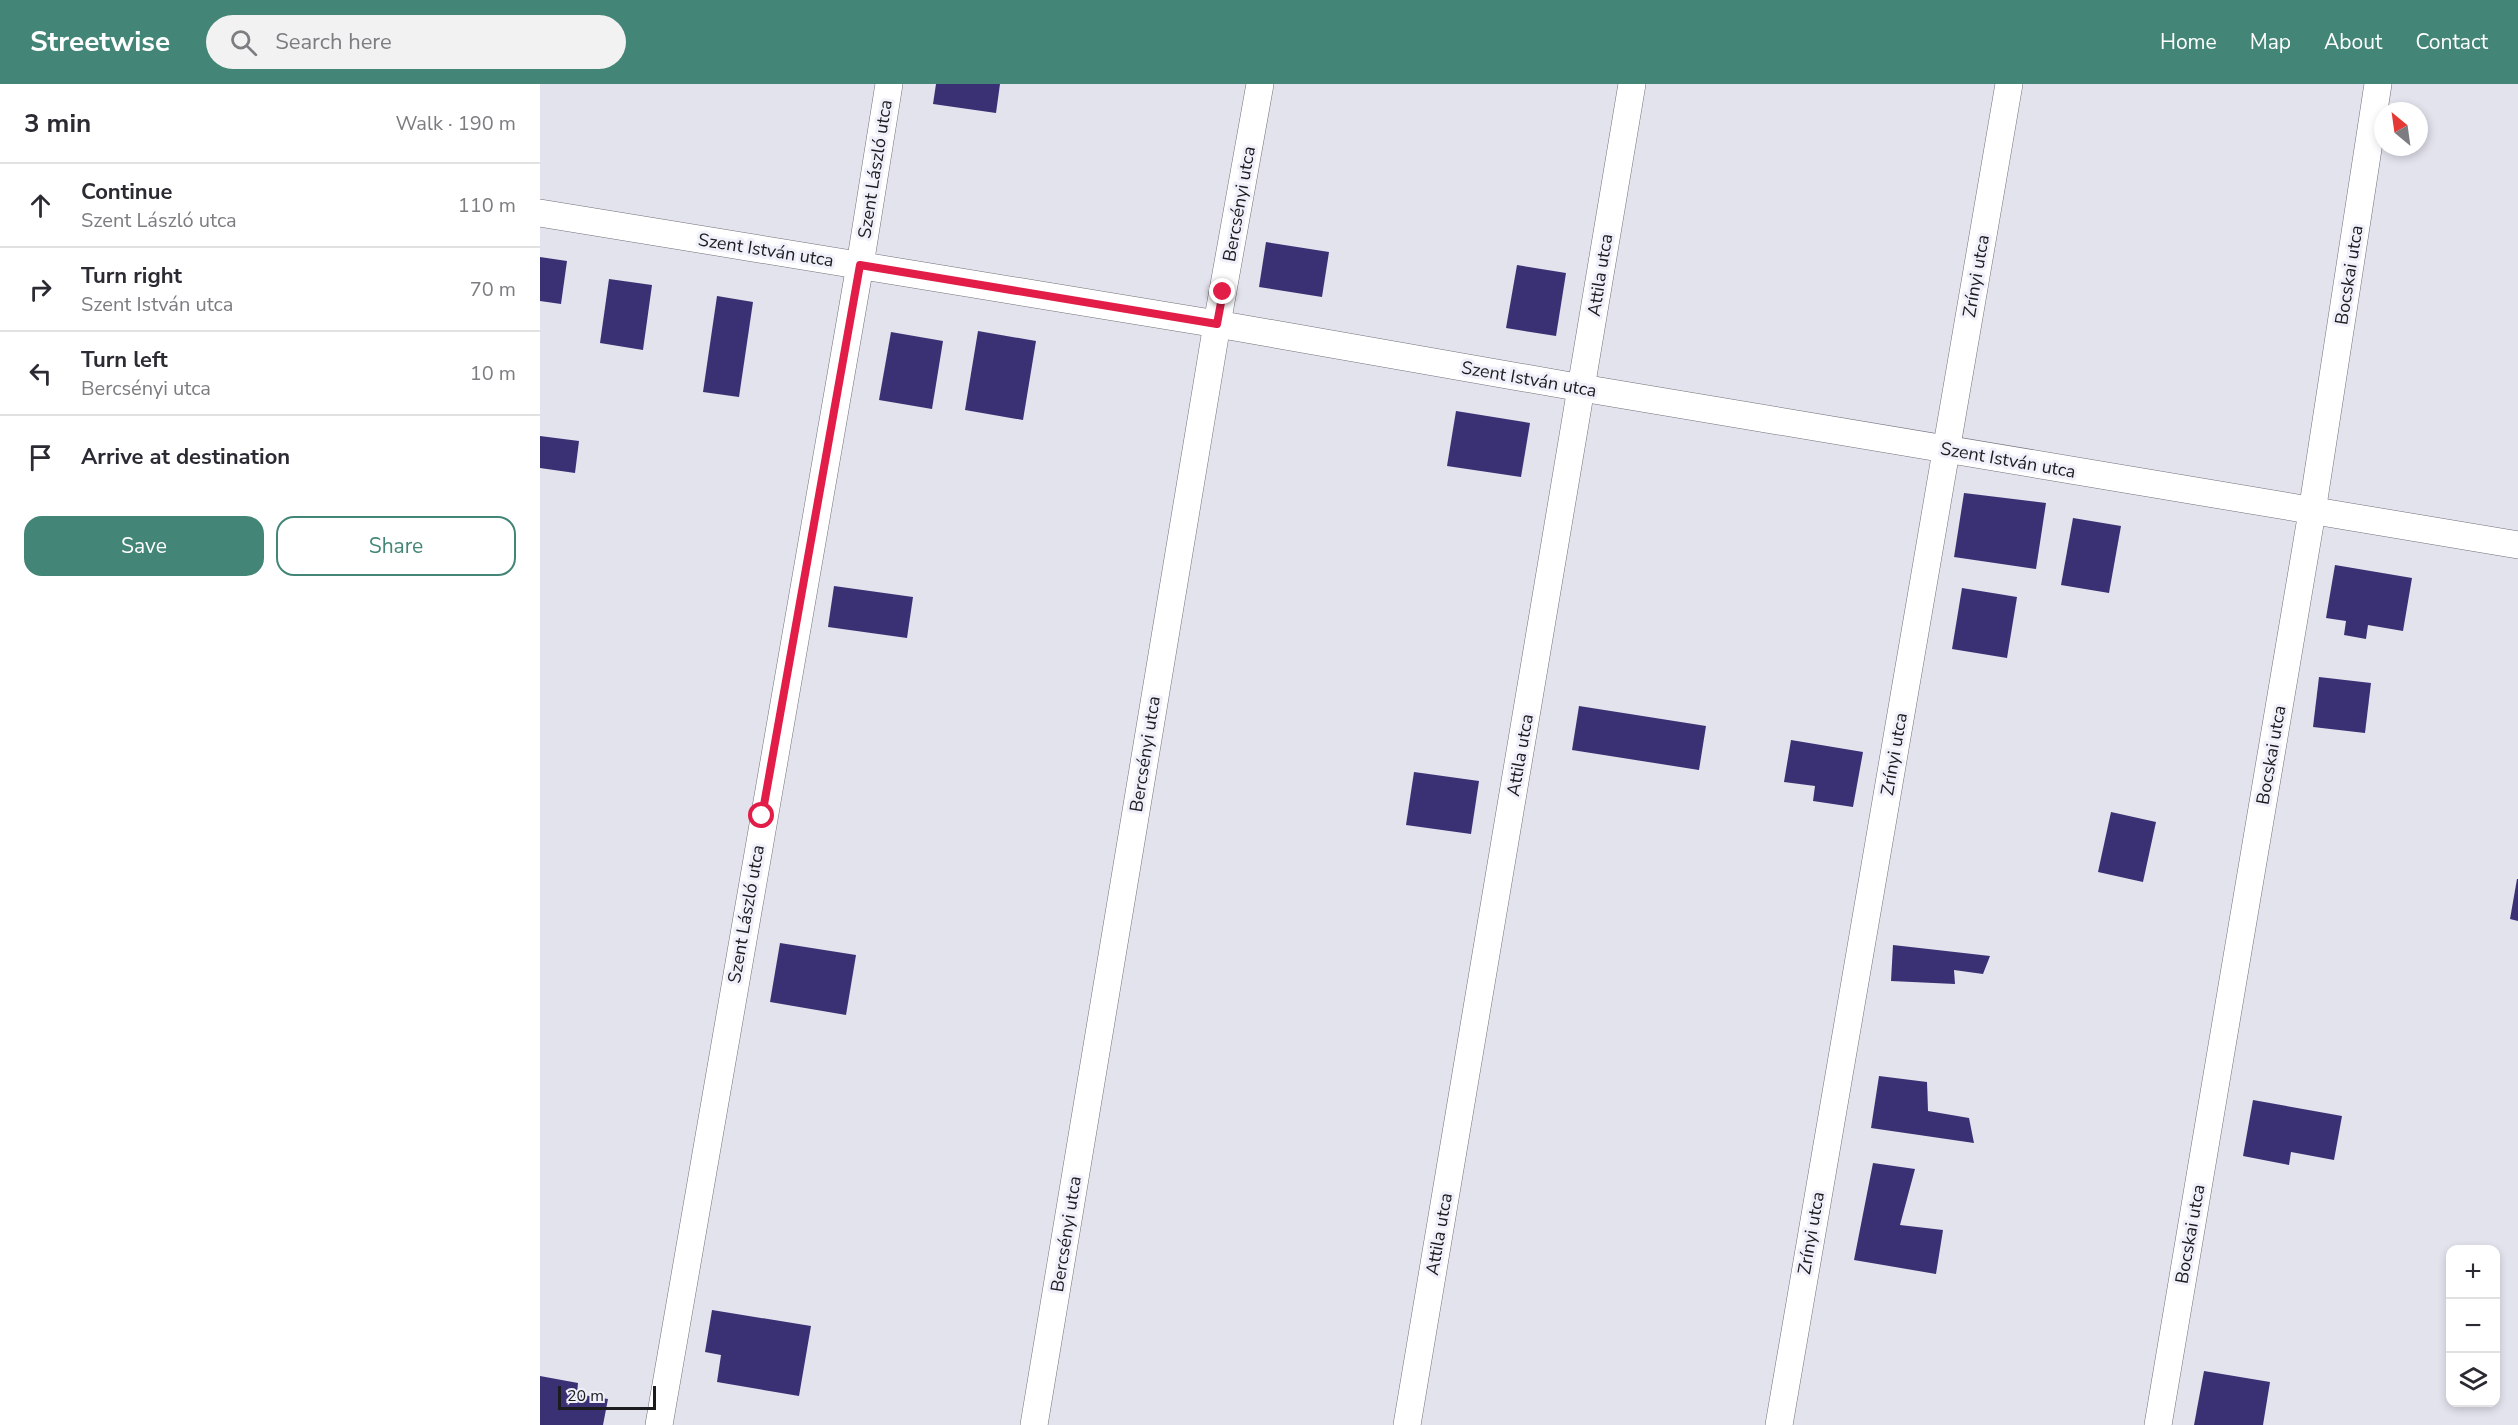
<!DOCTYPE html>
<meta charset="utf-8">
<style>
body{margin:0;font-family:"Nunito Sans",sans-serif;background:#f2f2f3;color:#2b2b33}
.controls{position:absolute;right:18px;bottom:18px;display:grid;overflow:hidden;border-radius:12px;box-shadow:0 3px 9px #0003}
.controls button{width:54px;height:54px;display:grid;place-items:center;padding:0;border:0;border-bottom:2px solid #e1e1e2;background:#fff;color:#2b2b33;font:30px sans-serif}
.compass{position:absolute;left:1834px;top:18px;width:54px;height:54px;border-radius:50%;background:#fff;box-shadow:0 3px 9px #0003;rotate:331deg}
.scale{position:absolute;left:18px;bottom:15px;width:98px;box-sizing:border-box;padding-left:6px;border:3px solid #1c1c1f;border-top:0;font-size:16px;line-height:21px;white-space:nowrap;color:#1c1c1f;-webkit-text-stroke:4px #eff0fa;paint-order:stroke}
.stop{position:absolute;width:18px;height:18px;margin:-14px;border:4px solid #e11d48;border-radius:50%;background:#fff}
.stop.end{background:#e11d48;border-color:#fff;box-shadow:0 2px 6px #0008}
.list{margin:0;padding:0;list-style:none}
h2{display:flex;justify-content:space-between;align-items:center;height:78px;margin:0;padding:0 24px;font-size:26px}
h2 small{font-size:20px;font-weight:400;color:#7c7c81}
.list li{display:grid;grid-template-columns:39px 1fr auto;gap:18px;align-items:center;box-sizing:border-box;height:84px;padding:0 24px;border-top:2px solid #e1e1e2}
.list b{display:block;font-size:22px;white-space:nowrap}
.list p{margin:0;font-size:20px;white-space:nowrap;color:#7c7c81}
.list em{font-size:20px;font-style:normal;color:#7c7c81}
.actions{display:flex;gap:12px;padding:18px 24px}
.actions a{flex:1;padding:14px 0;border:2px solid #438576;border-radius:18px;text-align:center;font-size:21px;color:#438576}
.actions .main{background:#438576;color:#fff}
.icon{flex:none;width:33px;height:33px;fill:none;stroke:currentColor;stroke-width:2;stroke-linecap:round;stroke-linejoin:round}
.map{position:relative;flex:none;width:1978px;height:1341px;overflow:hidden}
header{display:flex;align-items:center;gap:36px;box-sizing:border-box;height:84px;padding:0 30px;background:#438576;color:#fff}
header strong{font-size:28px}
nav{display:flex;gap:33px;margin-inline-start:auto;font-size:21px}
.search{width:420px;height:54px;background:#f2f2f3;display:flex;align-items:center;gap:15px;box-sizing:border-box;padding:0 21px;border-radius:33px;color:#7c7c81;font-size:22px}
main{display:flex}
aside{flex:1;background:#fff}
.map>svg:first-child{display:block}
</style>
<header>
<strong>Streetwise</strong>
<div class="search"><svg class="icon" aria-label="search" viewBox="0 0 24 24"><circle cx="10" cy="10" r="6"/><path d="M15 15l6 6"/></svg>Search here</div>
<nav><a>Home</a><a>Map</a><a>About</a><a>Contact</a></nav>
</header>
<main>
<aside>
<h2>3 min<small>Walk · 190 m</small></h2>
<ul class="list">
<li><svg class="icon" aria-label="ahead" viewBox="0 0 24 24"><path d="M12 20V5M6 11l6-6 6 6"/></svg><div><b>Continue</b><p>Szent László utca</p></div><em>110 m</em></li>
<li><svg class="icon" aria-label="right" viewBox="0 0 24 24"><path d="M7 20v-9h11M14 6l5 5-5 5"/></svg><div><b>Turn right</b><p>Szent István utca</p></div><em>70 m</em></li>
<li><svg class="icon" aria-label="left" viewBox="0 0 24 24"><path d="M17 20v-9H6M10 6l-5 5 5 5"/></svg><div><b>Turn left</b><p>Bercsényi utca</p></div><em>10 m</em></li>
<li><svg class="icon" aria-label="arrive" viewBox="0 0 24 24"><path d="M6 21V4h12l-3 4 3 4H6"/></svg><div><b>Arrive at destination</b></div></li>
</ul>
<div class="actions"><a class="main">Save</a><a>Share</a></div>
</aside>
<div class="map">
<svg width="1978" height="1341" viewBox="0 0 1978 1341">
<rect width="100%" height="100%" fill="#e2e3ed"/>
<!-- building -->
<g fill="#3a3175">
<polygon points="396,0 460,0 456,29 393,20"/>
<polygon points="726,158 789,168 782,213 719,203"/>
<polygon points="0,173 27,177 21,220 0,217"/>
<polygon points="977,181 1026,189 1016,252 966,244"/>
<polygon points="69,195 112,201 103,266 60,259"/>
<polygon points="177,212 213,218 199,313 163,308"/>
<polygon points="438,247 496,257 483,336 425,326"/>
<polygon points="351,248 403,257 392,325 339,316"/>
<polygon points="916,327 990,339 981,393 907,382"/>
<polygon points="0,352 39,357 35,389 0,384"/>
<polygon points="1424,409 1506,419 1496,485 1414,473"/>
<polygon points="1533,434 1581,442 1569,509 1521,501"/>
<polygon points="1795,481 1872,494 1863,547 1828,541 1826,555 1804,551 1806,537 1786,534"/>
<polygon points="294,502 373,513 367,554 288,543"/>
<polygon points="1422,504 1477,513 1467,574 1412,565"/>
<polygon points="1779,593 1831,599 1825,649 1773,643"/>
<polygon points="1039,622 1166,642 1159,686 1032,666"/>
<polygon points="1251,656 1323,668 1313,723 1273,717 1275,702 1244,698"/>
<polygon points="874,688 939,697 931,750 866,741"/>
<polygon points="1571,728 1616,738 1603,798 1558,788"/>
<polygon points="1977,795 1978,795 1978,837 1970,835"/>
<polygon points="240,859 316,871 306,931 230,918"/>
<polygon points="1353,861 1450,872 1443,890 1414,886 1415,900 1351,897"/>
<polygon points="1339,992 1387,998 1388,1027 1429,1034 1434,1059 1331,1044"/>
<polygon points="1713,1016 1802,1032 1794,1076 1751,1068 1749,1081 1703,1072"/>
<polygon points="1333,1079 1375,1085 1360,1141 1403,1146 1396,1190 1314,1176"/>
<polygon points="172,1226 271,1242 259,1312 177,1298 181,1271 165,1268"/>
<polygon points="1664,1287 1730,1298 1723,1341 1654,1341"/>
<polygon points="0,1292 38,1299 37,1310 68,1315 63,1341 0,1341"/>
</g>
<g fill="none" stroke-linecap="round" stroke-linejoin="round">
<!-- minor casing -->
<g stroke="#707079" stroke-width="28">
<g id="minor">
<polyline points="0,129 677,240 1042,304 1978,461"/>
<polyline points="119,1341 320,181 349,0"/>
<polyline points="494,1341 677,240 720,0"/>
<polyline points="867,1341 1092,0"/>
<polyline points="1239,1341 1469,0"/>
<polyline points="1618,1341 1772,428 1838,0"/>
</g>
</g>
<!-- minor -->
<use href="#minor" stroke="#fff" stroke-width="27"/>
</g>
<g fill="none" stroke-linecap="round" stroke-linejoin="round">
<!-- route -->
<polyline stroke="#e11d48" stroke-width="8" points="222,732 320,181 677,240 683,208"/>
</g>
<g text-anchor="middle" stroke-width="6" stroke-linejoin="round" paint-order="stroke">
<!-- street labels -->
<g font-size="18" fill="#1c1c1f" stroke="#eff0fa">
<text transform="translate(335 85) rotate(-81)" y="6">Szent László utca</text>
<text transform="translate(699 120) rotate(-80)" y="6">Bercsényi utca</text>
<text transform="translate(226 166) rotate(9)" y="6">Szent István utca</text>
<text transform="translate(1060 191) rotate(-81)" y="6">Attila utca</text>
<text transform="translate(1809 191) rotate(-81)" y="6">Bocskai utca</text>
<text transform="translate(1436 192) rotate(-80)" y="6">Zrínyi utca</text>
<text transform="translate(989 295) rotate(10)" y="6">Szent István utca</text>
<text transform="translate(1468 376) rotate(10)" y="6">Szent István utca</text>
<text transform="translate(605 670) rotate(-81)" y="6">Bercsényi utca</text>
<text transform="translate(1354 670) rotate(-80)" y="6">Zrínyi utca</text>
<text transform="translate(980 671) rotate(-80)" y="6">Attila utca</text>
<text transform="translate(1731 671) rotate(-80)" y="6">Bocskai utca</text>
<text transform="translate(206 830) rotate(-80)" y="6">Szent László utca</text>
<text transform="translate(1271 1149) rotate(-80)" y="6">Zrínyi utca</text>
<text transform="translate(526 1150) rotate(-81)" y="6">Bercsényi utca</text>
<text transform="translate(899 1150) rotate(-80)" y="6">Attila utca</text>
<text transform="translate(1650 1150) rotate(-80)" y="6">Bocskai utca</text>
</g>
</g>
</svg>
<div class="controls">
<button>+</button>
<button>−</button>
<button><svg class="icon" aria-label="layers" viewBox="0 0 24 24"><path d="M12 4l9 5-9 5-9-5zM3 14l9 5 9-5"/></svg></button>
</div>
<svg class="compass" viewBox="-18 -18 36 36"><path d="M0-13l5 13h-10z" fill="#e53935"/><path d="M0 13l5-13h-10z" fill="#7c7c81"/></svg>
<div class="scale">20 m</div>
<div class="stop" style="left:222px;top:732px"></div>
<div class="stop end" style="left:683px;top:208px"></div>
</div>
</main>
